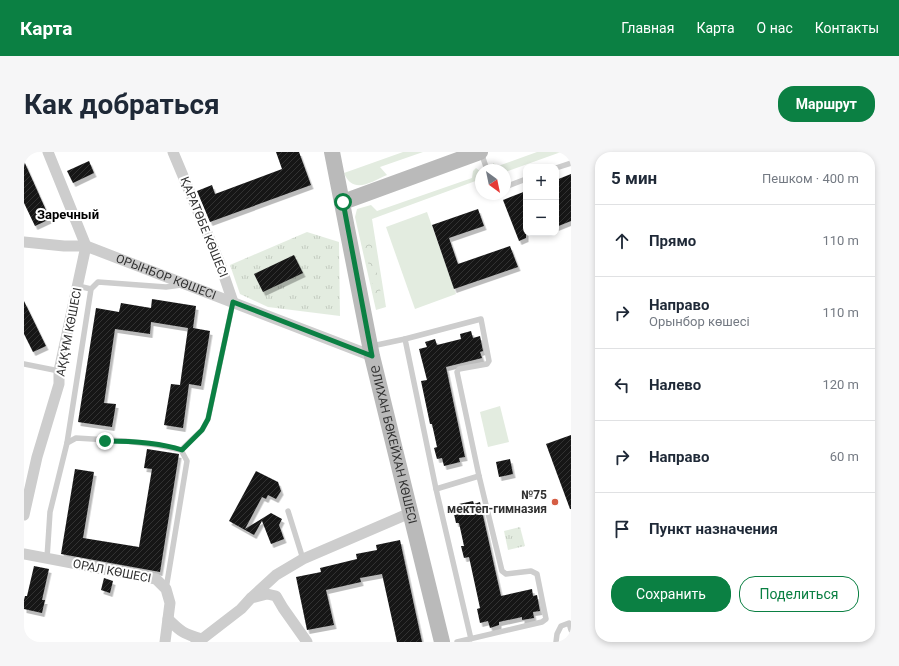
<!DOCTYPE html>
<html lang="ru">
<meta charset="utf-8">
<style>
body{margin:0;font-family:Roboto,sans-serif;background:#f6f6f7;color:#1f2937}
.controls{position:absolute;right:12px;top:12px;display:grid;overflow:hidden;border-radius:8px;box-shadow:0 2px 6px #0003}
.controls button{width:36px;height:36px;display:grid;place-items:center;padding:0;border:0;border-bottom:1px solid #e0e1e3;background:#fff;color:#1f2937;font:20px sans-serif}
.compass{position:absolute;left:451px;top:12px;width:36px;height:36px;border-radius:50%;background:#fff;box-shadow:0 2px 6px #0003;rotate:147deg}
.stop{position:absolute;width:12px;height:12px;margin:-9px;border:3px solid #0b8043;border-radius:50%;background:#fff}
.stop.end{background:#0b8043;border-color:#fff;box-shadow:0 1px 4px #0008}
.list{margin:0;padding:0;list-style:none}
h2{display:flex;justify-content:space-between;align-items:center;height:52px;margin:0;padding:0 16px;font-size:17px}
h2 small{font-size:13px;font-weight:400;color:#747a83}
.list li{display:grid;grid-template-columns:26px 1fr auto;gap:12px;align-items:center;box-sizing:border-box;height:72px;padding:0 16px;border-top:1px solid #e0e1e3}
.list b{display:block;font-size:15px;white-space:nowrap}
.list p{margin:0;font-size:13px;white-space:nowrap;color:#747a83}
.list em{font-size:13px;font-style:normal;color:#747a83}
.actions{display:flex;gap:8px;padding:12px 16px}
.actions a{flex:1;padding:9px 0;border:1px solid #0b8043;border-radius:16px;text-align:center;font-size:14px;color:#0b8043}
.actions .main{background:#0b8043;color:#fff}
.icon{flex:none;width:22px;height:22px;fill:none;stroke:currentColor;stroke-width:2;stroke-linecap:round;stroke-linejoin:round}
.map{position:relative;flex:none;width:547px;height:490px;overflow:hidden;border-radius:16px}
header{display:flex;align-items:center;gap:24px;box-sizing:border-box;height:56px;padding:0 20px;background:#0b8043;color:#fff}
header strong{font-size:19px}
nav{display:flex;gap:22px;margin-inline-start:auto;font-size:14px}
.intro{display:flex;align-items:center;justify-content:space-between;box-sizing:border-box;height:96px;padding:0 24px}
h1{margin:0;font-size:28px}
.button{padding:10px 18px;border-radius:16px;background:#0b8043;color:#fff;font-size:14px;font-weight:700}
main{display:flex;gap:24px;padding:0 24px}
aside{flex:1;background:#fff;border-radius:16px;box-shadow:0 2px 6px #0003}
.map>svg:first-child{display:block}
</style>
<header>
<strong>Карта</strong>
<nav><a>Главная</a><a>Карта</a><a>О нас</a><a>Контакты</a></nav>
</header>
<div class="intro"><h1>Как добраться</h1><a class="button">Маршрут</a></div>
<main>
<div class="map">
<svg width="547" height="490" viewBox="0 0 547 490">
<defs>
<pattern id="forest-crowns" width="20" height="18" patternUnits="userSpaceOnUse"><rect width="20" height="18" fill="#e3ece0"/><path d="M2 6a3 3 0 1 1 6 0M12 15a3 3 0 1 1 6 0" fill="none" stroke="#c3cbc0"/></pattern>
<pattern id="park-tufts" width="24" height="20" patternUnits="userSpaceOnUse"><rect width="24" height="20" fill="#e3ece0"/><path d="M3 7l-1-3M5 7V3M7 7l1-3M15 17l-1-3M17 17v-4M19 17l1-3" fill="none" stroke="#c3cbc0"/></pattern>
<pattern id="building-hatch" width="6" height="6" patternUnits="userSpaceOnUse"><rect width="6" height="6" fill="#171717"/><path d="M-1 1l2-2M0 6l6-6M5 7l2-2" fill="none" stroke="#303030"/></pattern>
<filter id="shadow"><feDropShadow dx="2.5" dy="4" stdDeviation="0" flood-color="#0004"/></filter>
</defs>
<rect width="100%" height="100%" fill="#fff"/>
<!-- green -->
<g fill="#e3ece0">
<path d="M379,0h20l-43,15 7,8c-16,7 -34,20 -43,-2z"/>
<polygon points="513,0 537,0 481,20 481,18 469,18 469,11 474,14"/>
<polygon points="452,16 457,20 457,27 348,67 362,155 352,158 331,65 333,57 347,53 353,59 448,26 449,19"/>
<polygon points="403,60 432,142 391,157 362,75"/>
<polygon points="476,254 485,290 464,295 456,260"/>
</g>
<!-- forest -->
<polygon fill="url(#forest-crowns)" points="346,84 359,153 353,154 339,86"/>
<!-- park -->
<g fill="url(#park-tufts)">
<polygon points="283,80 315,90 316,164 244,155 216,142 206,113"/>
<polygon points="496,375 501,394 484,398 480,379"/>
</g>
<!-- building -->
<g fill="url(#building-hatch)" filter="url(#shadow)">
<polygon points="252,0 275,0 287,33 186,70 173,39 188,33 191,42 258,17"/>
<polygon points="0,9 26,67 11,74 0,51"/>
<polygon points="65,9 70,21 49,31 43,19"/>
<polygon points="547,22 547,69 532,75 532,28"/>
<polygon points="502,39 502,86 495,89 479,48"/>
<polygon points="454,57 460,74 425,86 434,112 486,94 494,115 430,137 408,73"/>
<polygon points="270,103 279,121 239,140 230,122"/>
<polygon points="128,147 172,154 169,176 186,179 177,234 165,232 159,276 140,273 147,232 156,233 164,176 127,170 126,182 91,177 80,251 92,252 88,275 54,270 72,156 95,160 97,151 127,156"/>
<polygon points="0,149 22,194 9,200 0,182"/>
<polygon points="447,179 449,186 456,184 459,199 456,200 458,206 422,215 441,305 435,306 436,310 420,314 418,306 413,307 410,296 413,295 408,272 406,272 397,229 403,228 395,197 403,195 401,190 411,187 413,193 437,187 436,182"/>
<polygon points="547,283 547,357 546,357 522,292"/>
<polygon points="123,297 155,302 136,420 37,402 51,317 70,320 59,386 115,395 128,317 120,316"/>
<polygon points="486,307 489,322 475,325 472,310"/>
<polygon points="232,319 254,330 257,339 252,347 244,343 242,347 238,345 221,377 247,361 258,367 255,373 260,387 247,392 238,369 230,383 205,369"/>
<polygon points="449,349 450,352 456,350 477,444 508,437 509,444 513,443 516,459 509,460 510,466 498,468 498,465 475,470 475,473 466,476 464,469 456,471 453,457 456,456 445,405 440,406 437,394 440,394 435,371 432,371 430,362 437,360 435,352"/>
<polygon points="376,388 398,490 373,490 358,422 336,426 337,430 302,438 310,473 283,478 272,425 297,420 296,416 333,407 332,402 353,398 352,393"/>
<polygon points="10,414 25,417 18,448 21,448 18,461 0,457 0,448 1,444 3,444"/>
<polygon points="80,426 89,429 86,441 77,438"/>
</g>
<g fill="none" stroke-linecap="round" stroke-linejoin="round">
<!-- lane -->
<g stroke="#cdcdcd" stroke-width="5.5">
<polyline points="457,0 463,18"/>
<polyline points="532,16 547,11"/>
<polyline points="481,35 502,27"/>
<polyline points="472,42 473,44"/>
<polyline points="54,134 67,137"/>
<polyline points="348,194 381,187"/>
<polyline points="0,212 35,219"/>
<polyline points="43,291 67,137 74,130 142,135 157,133"/>
<polyline points="157,298 178,278 184,267 209,150"/>
<polyline points="412,337 455,324"/>
<polyline points="264,359 279,407"/>
<polyline points="23,406 26,360 43,291 52,286 101,289 133,293 157,298 163,309 142,437"/>
<polyline points="433,490 518,470 522,467 513,422 507,419 482,422 478,419 455,324 433,220 435,217 463,212 465,209 457,167 381,187 412,337 447,487"/>
<polyline points="532,490 533,482 537,474 545,471 547,478"/>
</g>
<!-- street -->
<g stroke="#cdcdcd" stroke-width="11">
<polyline points="149,0 196,112 209,150"/>
<path id="s1" d="M0,90l40,4h22l286,110"/>
<polyline points="0,363 13,305 35,232 35,219 62,94 24,0"/>
<polyline points="0,402 132,427 142,437 146,451 141,490"/>
<polyline points="227,446 252,423 279,407 386,361"/>
<path d="M144,467c13,13 16,15 34,20"/>
<polyline points="172,490 178,487 217,457 227,446 243,442 252,444 259,456 283,490"/>
</g>
<!-- secondary -->
<g stroke="#bababa" stroke-width="16">
<path id="s2" d="M308,0l40,204 70,286"/>
<polyline points="319,50 456,0"/>
</g>
</g>
<g fill="none" stroke-linecap="round" stroke-linejoin="round">
<!-- route -->
<path stroke="#0b8043" stroke-width="5" d="M81,289c25,0 53,1 77,9l20,-20 6,-11 25,-117 139,54 -29,-154"/>
</g>
<!-- markers -->
<circle fill="#d55d44" stroke="#fff" stroke-width="1.5" cx="531" cy="350" r="4"/>
<g text-anchor="middle" stroke-width="4" stroke-linejoin="round" paint-order="stroke">
<!-- street labels -->
<g font-size="12" fill="#303030" stroke="#fff">
<text transform="translate(180 75) rotate(68)" y="4">ҚАРАТӨБЕ КӨШЕСІ</text>
<text dy="4" stroke="none"><textPath href="#s1" startOffset="148">ОРЫНБОР КӨШЕСІ</textPath></text>
<text transform="translate(45 180) rotate(-79)" y="4">АҚҚҰМ КӨШЕСІ</text>
<text dy="4" stroke="none"><textPath href="#s2" startOffset="299">ӘЛИХАН БӨКЕЙХАН КӨШЕСІ</textPath></text>
<text transform="translate(88 419) rotate(11)" y="4">ОРАЛ КӨШЕСІ</text>
</g>
<!-- poi labels -->
<g font-size="12" font-weight="bold" fill="#303030" stroke="#fff" text-anchor="end">
<text x="523" y="347">№75<tspan x="523" dy="14">мектеп-гимназия</tspan></text>
</g>
<!-- neighbourhood labels -->
<g font-size="13" font-weight="bold" fill="#000" stroke="#fff">
<text x="44" y="67">Заречный</text>
</g>
</g>
</svg>
<div class="controls">
<button>+</button>
<button>−</button>
</div>
<svg class="compass" viewBox="-18 -18 36 36"><path d="M0-13l5 13h-10z" fill="#e53935"/><path d="M0 13l5-13h-10z" fill="#747a83"/></svg>
<div class="stop" style="left:319px;top:50px"></div>
<div class="stop end" style="left:81px;top:289px"></div>
</div>
<aside>
<h2>5 мин<small>Пешком · 400 m</small></h2>
<ul class="list">
<li><svg class="icon" aria-label="ahead" viewBox="0 0 24 24"><path d="M12 20V5M6 11l6-6 6 6"/></svg><div><b>Прямо</b></div><em>110 m</em></li>
<li><svg class="icon" aria-label="right" viewBox="0 0 24 24"><path d="M7 20v-9h11M14 6l5 5-5 5"/></svg><div><b>Направо</b><p>Орынбор көшесі</p></div><em>110 m</em></li>
<li><svg class="icon" aria-label="left" viewBox="0 0 24 24"><path d="M17 20v-9H6M10 6l-5 5 5 5"/></svg><div><b>Налево</b></div><em>120 m</em></li>
<li><svg class="icon" aria-label="right" viewBox="0 0 24 24"><path d="M7 20v-9h11M14 6l5 5-5 5"/></svg><div><b>Направо</b></div><em>60 m</em></li>
<li><svg class="icon" aria-label="arrive" viewBox="0 0 24 24"><path d="M6 21V4h12l-3 4 3 4H6"/></svg><div><b>Пункт назначения</b></div></li>
</ul>
<div class="actions"><a class="main">Сохранить</a><a>Поделиться</a></div>
</aside>
</main>
